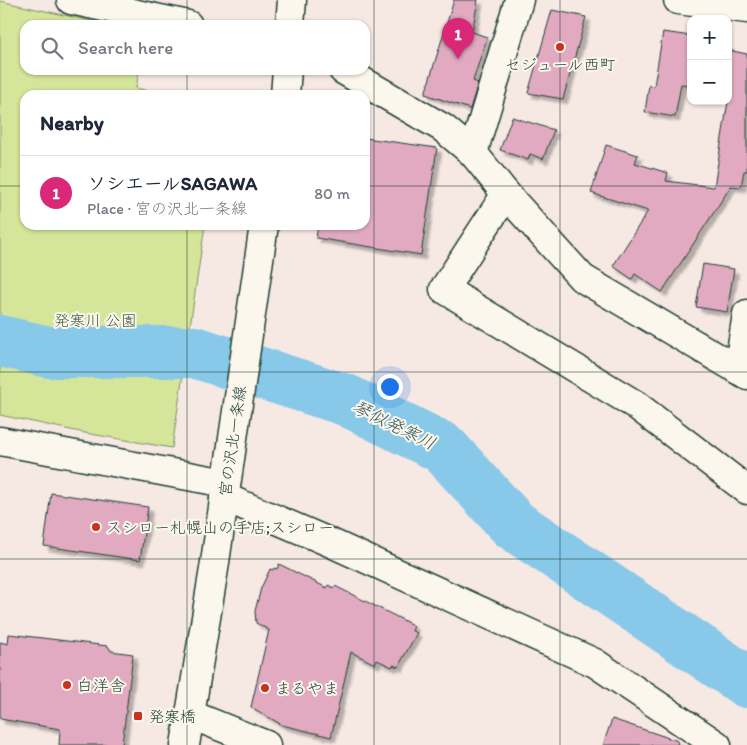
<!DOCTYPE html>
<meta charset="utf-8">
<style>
body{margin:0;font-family:Itim,"Klee One",sans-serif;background:#f6f6f7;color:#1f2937}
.controls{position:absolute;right:15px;top:15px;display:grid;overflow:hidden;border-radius:10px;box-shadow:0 1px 4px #0004}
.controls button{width:45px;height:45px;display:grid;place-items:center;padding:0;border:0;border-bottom:1px solid #e0e1e3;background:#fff;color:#1f2937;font:25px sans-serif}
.you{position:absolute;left:389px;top:386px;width:18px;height:18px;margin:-12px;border:4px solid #fff;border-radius:50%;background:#1a73e8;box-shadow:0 0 0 8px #1a73e833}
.badge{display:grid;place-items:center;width:32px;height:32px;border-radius:50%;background:#db2777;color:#fff;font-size:16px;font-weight:700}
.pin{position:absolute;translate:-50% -41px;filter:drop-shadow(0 1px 2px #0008)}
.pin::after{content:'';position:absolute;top:26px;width:18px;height:15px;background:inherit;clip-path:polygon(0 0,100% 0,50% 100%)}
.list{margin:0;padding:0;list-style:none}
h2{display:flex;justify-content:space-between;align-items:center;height:65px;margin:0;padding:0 20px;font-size:21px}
h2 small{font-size:16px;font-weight:400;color:#747a83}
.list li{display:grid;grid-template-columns:32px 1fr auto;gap:15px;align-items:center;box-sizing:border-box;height:75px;padding:0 20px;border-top:1px solid #e0e1e3}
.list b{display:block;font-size:19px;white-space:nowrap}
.list p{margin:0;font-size:16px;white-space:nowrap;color:#747a83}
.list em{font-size:16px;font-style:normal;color:#747a83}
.icon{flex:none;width:28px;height:28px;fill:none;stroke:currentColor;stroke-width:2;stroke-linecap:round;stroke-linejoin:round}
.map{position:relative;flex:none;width:747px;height:745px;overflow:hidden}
.search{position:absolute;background:#fff;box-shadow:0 1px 4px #0004;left:20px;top:20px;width:350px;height:55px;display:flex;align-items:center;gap:12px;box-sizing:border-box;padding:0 18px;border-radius:15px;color:#747a83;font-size:19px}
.panel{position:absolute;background:#fff;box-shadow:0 1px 4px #0004;left:20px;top:90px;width:350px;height:140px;border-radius:15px}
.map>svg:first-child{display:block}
</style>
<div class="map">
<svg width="747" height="745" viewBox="0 0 747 745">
<defs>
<filter id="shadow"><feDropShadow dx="4.5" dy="4.5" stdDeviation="1" flood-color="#0004"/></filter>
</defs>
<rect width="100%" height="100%" fill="#f6e8e3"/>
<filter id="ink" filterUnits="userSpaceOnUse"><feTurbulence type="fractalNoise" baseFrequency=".02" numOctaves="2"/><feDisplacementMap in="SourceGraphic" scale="10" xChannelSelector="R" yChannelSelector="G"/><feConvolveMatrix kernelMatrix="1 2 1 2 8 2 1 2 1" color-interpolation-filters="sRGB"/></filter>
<g filter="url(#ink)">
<!-- green -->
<polygon fill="#d5e599" stroke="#7a9166" points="0,1 109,25 25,25 25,70 139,70 136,88 166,95 25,95 25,225 205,225 172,448 85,433 0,415"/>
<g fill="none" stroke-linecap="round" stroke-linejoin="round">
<!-- river -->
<polyline stroke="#88c8e8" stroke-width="52" points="0,341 49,352 194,352 346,400 443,448 514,525 747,682"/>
</g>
<!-- building -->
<g fill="#e1aac1" stroke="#1f3d34" filter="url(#shadow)">
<polygon points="454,0 478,0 472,32 487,37 473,81 478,83 470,109 425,94"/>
<polygon points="552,10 586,17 563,99 528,93"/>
<polygon points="663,32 691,36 691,85 681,84 675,117 645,112 649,85 654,86"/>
<polygon points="728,50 747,54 747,171 744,171 741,187 731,186 662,292 635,274 632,279 613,266 648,211 591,193 606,145 638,155 635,163 668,173 666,181 714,187 728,101"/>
<polygon points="512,117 554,130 543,159 530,154 528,160 500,150"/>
<polygon points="365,138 437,148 421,255 316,238 318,225 365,225"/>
<polygon points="703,264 734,269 727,312 696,307"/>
<polygon points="51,493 148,507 140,560 44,546"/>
<polygon points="279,564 327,588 328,585 334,588 335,586 401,619 414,626 412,631 417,633 398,667 393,665 392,667 377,660 375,664 351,652 331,737 282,725 251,707 269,630 256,623 255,611 261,588 270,569 273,570 274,568 277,569"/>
<polygon points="9,634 108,646 111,651 133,654 122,745 59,745 60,729 0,719 0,642 8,644"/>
<polygon points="612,719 678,741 677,745 603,745"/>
</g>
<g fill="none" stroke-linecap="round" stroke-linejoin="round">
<!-- street casing -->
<g stroke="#1f3d34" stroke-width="31">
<g id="street">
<polyline points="71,0 188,25"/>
<polyline points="678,0 747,9"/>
<polyline points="343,70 443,128 473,153 506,194 582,278 747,375"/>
<polyline points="473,153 519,0"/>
<polyline points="506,194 444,289 636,405 747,490"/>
<polyline points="738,370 747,314"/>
<polyline points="0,441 226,483"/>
<polyline points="224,497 329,542 595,663 717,745"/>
<polyline points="189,714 266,745"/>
</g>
</g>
<!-- primary casing -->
<g stroke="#1f3d34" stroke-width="31">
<g id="primary">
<polyline points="290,25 292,0"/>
<polyline points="285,95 287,70"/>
<polyline points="185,745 214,569 264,225"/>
</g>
</g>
<!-- street -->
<use href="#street" stroke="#fbf7ec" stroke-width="28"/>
<!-- primary -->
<use href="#primary" stroke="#fbf7ec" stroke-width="28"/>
</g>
</g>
<!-- grid -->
<path fill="none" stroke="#1f3d34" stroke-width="1" stroke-opacity="0.55" d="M187,0v25M374,0v745M560,0v745M187,70v25M0,186h25M365,186h382M187,225v520M0,372h747M0,559h747"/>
<!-- markers -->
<g fill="#c8321e" stroke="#fbf7ec" stroke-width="2">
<circle cx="560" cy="47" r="5"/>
<circle cx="96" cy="527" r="5"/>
<circle cx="67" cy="685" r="5"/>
<circle cx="265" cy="688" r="5"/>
<rect x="133" y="711" width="10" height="10" rx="2.5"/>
</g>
<g text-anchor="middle" stroke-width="4" stroke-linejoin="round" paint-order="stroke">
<!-- poi labels -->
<g font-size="16" fill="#1f3d34" stroke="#fbf7ec" text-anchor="start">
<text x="560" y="70" text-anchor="middle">セジュール西町</text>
<text x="106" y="533">スシロー札幌山の手店;スシロー</text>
<text x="77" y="691">白洋舎</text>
<text x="275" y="694">まるやま</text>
<text x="148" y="722">発寒橋</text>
</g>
<!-- park labels -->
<g font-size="16" fill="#435f48" stroke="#fbf7ec">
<text x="95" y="326">発寒川 公園</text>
</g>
<!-- street labels -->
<g font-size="16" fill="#1f3d34" stroke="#fbf7ec">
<text transform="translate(232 441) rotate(-82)" y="6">宮の沢北一条線</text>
</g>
<!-- water labels -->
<g font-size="18" font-style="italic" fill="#345958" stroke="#fbf7ec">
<text transform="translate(394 425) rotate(26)" y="6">琴似発寒川</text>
</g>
</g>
</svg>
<div class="controls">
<button>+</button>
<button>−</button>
</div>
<div class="you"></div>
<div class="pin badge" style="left:458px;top:59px">1</div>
<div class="search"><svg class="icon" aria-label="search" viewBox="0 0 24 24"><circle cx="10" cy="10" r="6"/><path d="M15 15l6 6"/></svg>Search here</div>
<section class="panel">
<h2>Nearby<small></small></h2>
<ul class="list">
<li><span class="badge">1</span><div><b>ソシエールSAGAWA</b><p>Place · 宮の沢北一条線</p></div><em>80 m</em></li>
</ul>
</section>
</div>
